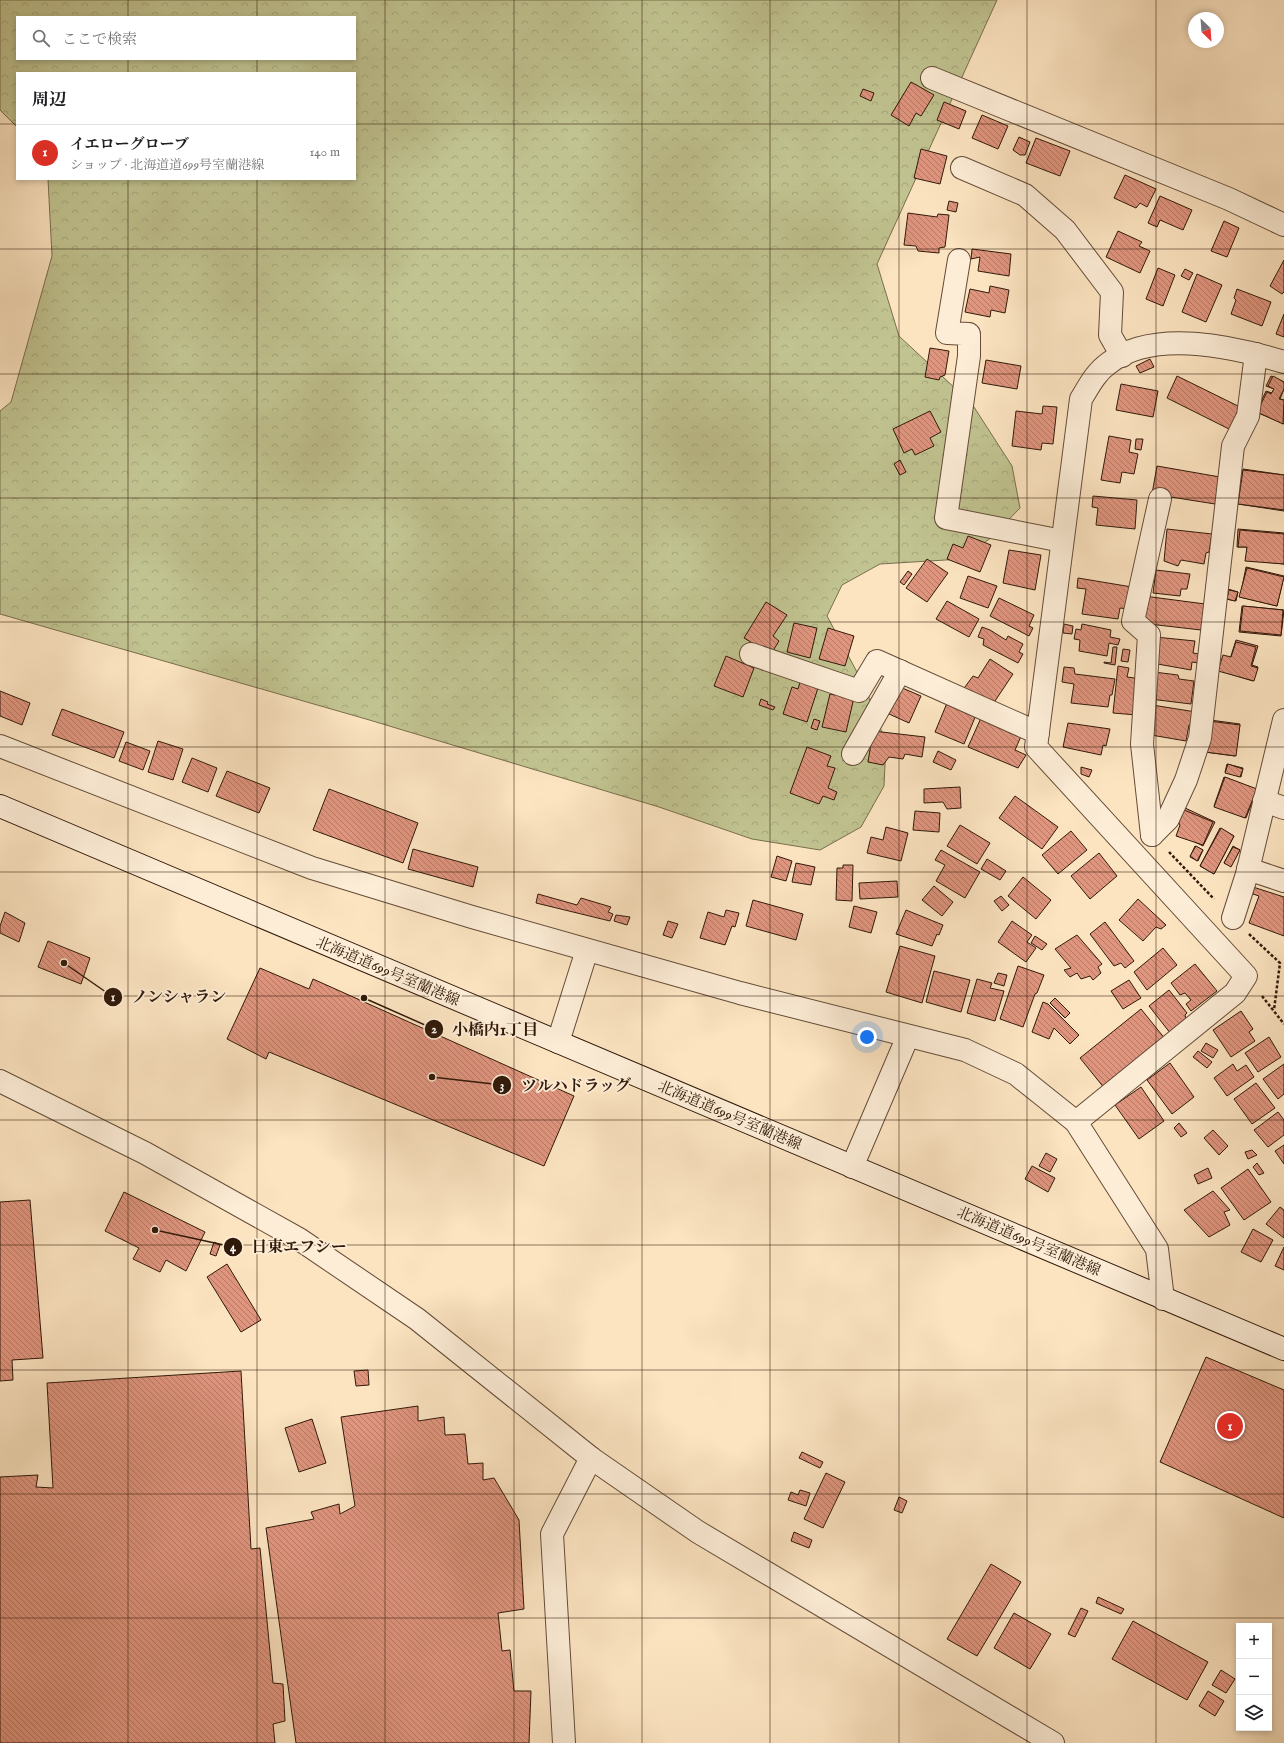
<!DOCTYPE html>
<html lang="ja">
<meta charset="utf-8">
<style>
body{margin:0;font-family:"IM FELL English","Noto Serif JP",serif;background:#f6f6f6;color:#202124}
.controls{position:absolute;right:12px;bottom:12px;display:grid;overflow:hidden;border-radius:0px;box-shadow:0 2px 6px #0003}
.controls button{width:36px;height:36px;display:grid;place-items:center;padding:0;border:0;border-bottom:1px solid #e0e0e0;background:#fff;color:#202124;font:20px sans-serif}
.compass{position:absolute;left:1188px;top:12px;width:36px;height:36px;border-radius:50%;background:#fff;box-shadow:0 2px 6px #0003;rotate:155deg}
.you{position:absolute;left:867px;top:1037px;width:14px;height:14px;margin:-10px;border:3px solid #fff;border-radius:50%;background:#1a73e8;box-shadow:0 0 0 6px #1a73e833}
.badge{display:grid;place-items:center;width:26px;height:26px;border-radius:50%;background:#d93025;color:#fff;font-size:13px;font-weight:700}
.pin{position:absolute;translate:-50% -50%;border:2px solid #fff;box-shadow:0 1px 4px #0006}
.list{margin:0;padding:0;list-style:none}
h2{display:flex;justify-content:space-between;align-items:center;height:52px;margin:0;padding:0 16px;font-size:17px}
h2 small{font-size:13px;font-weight:400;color:#757577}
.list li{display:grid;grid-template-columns:26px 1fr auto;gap:12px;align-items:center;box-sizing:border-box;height:56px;padding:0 16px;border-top:1px solid #e0e0e0}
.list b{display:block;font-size:15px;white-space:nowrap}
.list p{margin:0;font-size:13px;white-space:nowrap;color:#757577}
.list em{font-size:13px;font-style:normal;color:#757577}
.icon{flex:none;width:22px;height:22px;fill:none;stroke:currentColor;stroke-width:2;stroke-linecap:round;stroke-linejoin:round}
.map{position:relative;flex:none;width:1284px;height:1743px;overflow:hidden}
.search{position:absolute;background:#fff;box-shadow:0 2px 6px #0003;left:16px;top:16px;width:340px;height:44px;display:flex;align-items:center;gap:10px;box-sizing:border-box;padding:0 14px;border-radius:0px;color:#757577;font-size:15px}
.panel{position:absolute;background:#fff;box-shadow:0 2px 6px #0003;left:16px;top:72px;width:340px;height:108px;border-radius:0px}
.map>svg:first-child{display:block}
</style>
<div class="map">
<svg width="1284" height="1743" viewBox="0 0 1284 1743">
<defs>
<pattern id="forest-crowns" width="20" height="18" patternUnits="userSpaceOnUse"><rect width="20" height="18" fill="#c1c491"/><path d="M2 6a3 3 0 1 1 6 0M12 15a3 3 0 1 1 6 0" fill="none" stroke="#a6a87c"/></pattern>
<pattern id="building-back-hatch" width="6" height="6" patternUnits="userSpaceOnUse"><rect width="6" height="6" fill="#e0957f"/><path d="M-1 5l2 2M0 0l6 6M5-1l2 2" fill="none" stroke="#b67966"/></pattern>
</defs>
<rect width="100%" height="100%" fill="#fce4c1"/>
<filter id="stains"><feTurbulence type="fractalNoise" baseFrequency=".005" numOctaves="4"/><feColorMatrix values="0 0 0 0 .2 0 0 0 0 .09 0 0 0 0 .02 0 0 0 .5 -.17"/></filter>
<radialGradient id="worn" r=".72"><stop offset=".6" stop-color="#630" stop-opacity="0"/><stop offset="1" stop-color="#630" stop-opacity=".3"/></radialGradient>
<!-- forest -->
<path fill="url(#forest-crowns)" stroke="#796e4d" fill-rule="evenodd" d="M0,0h997l-120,264 22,72 73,68 40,62 8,42 -28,29 -30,22 -82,5 -38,21 -15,31 38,71 21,56 -2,43 -23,41 -41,23 -68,-11 -93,-32 -293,-88 -366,-105v-203l11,-9 41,-146 -4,-77h307v-106h-338v54l-17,-17zM17,17h338v42h-338z"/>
<!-- building -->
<g fill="url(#building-back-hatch)" stroke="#311909">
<polygon points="911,82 934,95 921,116 916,113 909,126 891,115"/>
<polygon points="863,89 874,93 871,101 860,96"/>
<polygon points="944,102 966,111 959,129 937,120"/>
<polygon points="982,115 1008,126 998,149 972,138"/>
<polygon points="1019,137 1030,142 1025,155 1020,155 1013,150"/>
<polygon points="1036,138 1070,151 1060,176 1026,163"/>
<polygon points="921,149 947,156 940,184 914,178"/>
<polygon points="1125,175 1156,189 1147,207 1140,203 1136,208 1114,198"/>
<polygon points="1160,196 1192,210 1183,230 1160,220 1157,227 1148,223"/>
<polygon points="949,201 958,203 956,212 947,210"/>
<polygon points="908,213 937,217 938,214 949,215 945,247 939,248 939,253 918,251 916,246 904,245"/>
<polygon points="1224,221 1239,228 1227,257 1211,251"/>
<polygon points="1118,231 1142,242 1139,246 1150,251 1140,273 1106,257"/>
<polygon points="972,249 1011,254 1009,276 978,271 980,257 971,259"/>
<polygon points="1284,260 1284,292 1282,294 1270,286"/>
<polygon points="1158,268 1175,275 1163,306 1146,299"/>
<polygon points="1185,269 1193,273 1189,280 1181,276"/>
<polygon points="1197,274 1222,285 1206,322 1182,312"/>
<polygon points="990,286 1009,290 1005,313 991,310 990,317 965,312 970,289 989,293"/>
<polygon points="1237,289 1271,302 1262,326 1231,314 1236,300 1234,298"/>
<polygon points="1284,314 1284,337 1276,334"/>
<polygon points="930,348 949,351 945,375 940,377 939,380 925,377"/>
<polygon points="1150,359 1154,367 1140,373 1136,366"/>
<polygon points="986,360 1021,366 1017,389 982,383"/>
<polygon points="1177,376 1240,407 1229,429 1167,398"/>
<polygon points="1271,376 1284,382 1284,389 1280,399 1284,400 1284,424 1256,412 1266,391 1272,393 1274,389 1266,386"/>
<polygon points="1273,376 1284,382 1284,389 1279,399 1284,400 1283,424 1257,412 1267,392 1271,394 1274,389 1268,386"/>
<polygon points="1121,384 1158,391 1153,417 1116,410"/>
<polygon points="1043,406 1057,407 1053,444 1042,443 1041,450 1012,446 1016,411 1042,414"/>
<polygon points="930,411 941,432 930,438 934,446 915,455 912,449 904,453 893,429"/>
<polygon points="1109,436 1131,440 1129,452 1138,454 1134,474 1122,472 1120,483 1101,480"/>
<polygon points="1136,439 1143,439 1141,450 1135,449"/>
<polygon points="900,460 906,472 900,475 894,464"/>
<polygon points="1157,466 1220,477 1215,504 1152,494"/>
<polygon points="1243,469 1284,475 1284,511 1238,504"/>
<polygon points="1243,470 1284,475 1284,510 1238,504"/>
<polygon points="1093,496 1137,500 1135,529 1096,525 1098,508 1092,507"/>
<polygon points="1167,529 1212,534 1209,552 1206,553 1204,564 1181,560 1178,566 1164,561"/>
<polygon points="1238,529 1284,533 1284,564 1246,560 1247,547 1237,547"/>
<polygon points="1240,530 1284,534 1284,564 1245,561 1247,547 1238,547"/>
<polygon points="968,536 991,545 980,572 947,559 953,544 963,548"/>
<polygon points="1009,550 1041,555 1035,590 1003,583"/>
<polygon points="927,559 948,573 927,602 906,588"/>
<polygon points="1246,567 1284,576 1277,606 1240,597"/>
<polygon points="1247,568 1284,577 1277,606 1239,597"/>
<polygon points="1156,570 1190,574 1187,589 1181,589 1180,596 1153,593"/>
<polygon points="908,571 912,574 904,585 900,582"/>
<polygon points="968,576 997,586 988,608 960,598"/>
<polygon points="1078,578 1132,587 1128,609 1120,608 1118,619 1082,614 1086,589 1077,588"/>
<polygon points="1228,589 1238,592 1236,601 1226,599"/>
<polygon points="1229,590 1238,592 1235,601 1227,599"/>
<polygon points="1144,596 1205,604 1201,630 1140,623"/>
<polygon points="999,598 1034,615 1029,626 1033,628 1029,636 990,616"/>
<polygon points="947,601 979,619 969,637 936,619"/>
<polygon points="766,602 787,615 773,636 779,641 771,654 744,638"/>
<polygon points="1242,606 1284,610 1281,636 1239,632"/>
<polygon points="1243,606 1283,610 1281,635 1240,631"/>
<polygon points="794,623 817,628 810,658 787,652"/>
<polygon points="1064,624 1073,626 1072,634 1063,633"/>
<polygon points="1082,624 1111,630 1110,637 1120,639 1118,645 1109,643 1107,656 1079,651 1080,640 1074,639 1076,629 1081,630"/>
<polygon points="982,627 990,630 1006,640 1008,636 1023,644 1019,652 1023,654 1018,663 983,645 984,639 978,637"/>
<polygon points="828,628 854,636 845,666 819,659"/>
<polygon points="1155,637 1195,641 1193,653 1199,654 1198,663 1192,662 1191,670 1152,663"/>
<polygon points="1236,640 1258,646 1252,665 1258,667 1253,681 1220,671 1224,657 1230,659"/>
<polygon points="1236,642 1256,647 1251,666 1258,668 1254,681 1218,671 1223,655 1231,657"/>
<polygon points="1113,647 1117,647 1115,665 1104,663 1104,662 1111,663"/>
<polygon points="1123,649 1130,650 1128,662 1121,661"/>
<polygon points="726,656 754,668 743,697 714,686"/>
<polygon points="990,659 1013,674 991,707 962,691 973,676 978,678"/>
<polygon points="1118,666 1129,668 1127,677 1142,679 1137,715 1113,713"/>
<polygon points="1064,667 1074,668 1075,674 1115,679 1112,695 1110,695 1108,707 1071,703 1074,684 1062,682"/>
<polygon points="1154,672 1178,675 1179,679 1194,681 1191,704 1150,699"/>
<polygon points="800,682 818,688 807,722 783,714 792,687 798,689"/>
<polygon points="900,687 921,696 909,723 889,714"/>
<polygon points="839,690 855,693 846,732 822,727 830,694 835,695"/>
<polygon points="0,691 30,703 22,725 0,716"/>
<polygon points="761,699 768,702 767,704 775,707 773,710 759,705"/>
<polygon points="947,703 976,715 964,744 935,732"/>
<polygon points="1152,705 1196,712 1193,725 1189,725 1186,741 1151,735"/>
<polygon points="62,709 124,732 114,758 52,735"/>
<polygon points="981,718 1022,734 1015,750 1026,755 1018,768 968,747"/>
<polygon points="814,719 820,721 817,730 811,728"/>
<polygon points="1210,720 1240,724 1235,756 1205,752"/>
<polygon points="1209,721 1240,725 1236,756 1205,752"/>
<polygon points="1068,723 1110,729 1106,746 1103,745 1101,755 1063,747"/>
<polygon points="873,731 925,737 922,757 905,754 903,759 889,757 883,765 868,762"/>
<polygon points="158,741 183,749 173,780 148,772"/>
<polygon points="126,742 150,751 143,770 119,761"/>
<polygon points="807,747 831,756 827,766 835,768 828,788 837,792 834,800 823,796 819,804 790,793"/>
<polygon points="938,751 956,760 951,770 933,762"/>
<polygon points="192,758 217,768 208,792 182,782"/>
<polygon points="1227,764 1243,768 1241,777 1225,772"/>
<polygon points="1228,764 1243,769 1240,777 1225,773"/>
<polygon points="1081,767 1092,770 1089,777 1081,774"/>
<polygon points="227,771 270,788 259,813 216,796"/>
<polygon points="1224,777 1257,790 1246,818 1214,806"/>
<polygon points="1225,777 1257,789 1245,818 1214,807"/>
<polygon points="960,787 961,808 947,809 943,802 924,803 924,789"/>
<polygon points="329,789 418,823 403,863 313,830"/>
<polygon points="1015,796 1058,827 1042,849 999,818"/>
<polygon points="1183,807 1215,822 1203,846 1179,834 1183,826 1176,822"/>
<polygon points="1184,810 1213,822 1203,845 1176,836 1180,825 1178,821"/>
<polygon points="915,811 940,813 939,832 913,830"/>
<polygon points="960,825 990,843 977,864 947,846"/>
<polygon points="886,827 908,833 901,861 867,853 871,837 883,840"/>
<polygon points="1220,828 1234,836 1214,874 1200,866"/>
<polygon points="1221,828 1234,836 1214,874 1200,866"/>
<polygon points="1071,831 1087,850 1058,874 1042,855"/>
<polygon points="1195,846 1203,850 1198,861 1190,857"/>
<polygon points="1196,846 1203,850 1197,861 1190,856"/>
<polygon points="1233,846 1240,850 1231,866 1224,863"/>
<polygon points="1233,847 1240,850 1231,867 1224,863"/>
<polygon points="413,849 478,867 473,887 408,869"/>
<polygon points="941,850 980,872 965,898 936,881 945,865 935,860"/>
<polygon points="1099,853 1117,876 1090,899 1071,876"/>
<polygon points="777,856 792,861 786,881 771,877"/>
<polygon points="987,859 1006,871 1000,880 981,869"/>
<polygon points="796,863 815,867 811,885 792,882"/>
<polygon points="843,865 853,865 852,901 836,900 837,868 843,868"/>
<polygon points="1023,877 1051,900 1036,919 1008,896"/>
<polygon points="897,881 898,897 860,899 859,883"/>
<polygon points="934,886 953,902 942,916 922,900"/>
<polygon points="1253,887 1284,897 1284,936 1249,923 1259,896 1253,894"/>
<polygon points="538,894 577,905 581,898 611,907 608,912 613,914 610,921 536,903"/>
<polygon points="1001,896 1009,905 1002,911 994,901"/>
<polygon points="1138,899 1166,925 1161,929 1156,927 1143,941 1119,920"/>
<polygon points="753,900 803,914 796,940 746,926"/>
<polygon points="854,906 877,912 871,933 849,927"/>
<polygon points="726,910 739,913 735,927 732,926 725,945 700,938 708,912 724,917"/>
<polygon points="906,910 943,925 939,935 937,934 932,946 896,934"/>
<polygon points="5,912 25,923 19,942 0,933 0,926"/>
<polygon points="616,915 630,917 627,925 614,921"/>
<polygon points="668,921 678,924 672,938 663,935"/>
<polygon points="1012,921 1032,935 1027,942 1036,948 1026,962 998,942"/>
<polygon points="1105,922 1134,961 1125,968 1121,963 1114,966 1090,934"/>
<polygon points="1077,935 1102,964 1098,967 1101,973 1093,980 1090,976 1081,979 1077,973 1070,977 1064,970 1071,968 1055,949"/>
<polygon points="1035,936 1047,944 1042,950 1031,943"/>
<polygon points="48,941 90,958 81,984 38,967"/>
<polygon points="900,946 935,956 922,1003 886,992"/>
<polygon points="1163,948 1177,965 1147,990 1134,972"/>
<polygon points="1195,964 1217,991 1191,1011 1186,1004 1191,1000 1185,993 1180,995 1171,983"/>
<polygon points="1018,966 1044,975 1037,993 1035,994 1023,1027 1000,1019"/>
<polygon points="260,968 309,989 313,979 574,1096 544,1166 269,1052 266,1059 227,1039"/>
<polygon points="934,971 970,980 961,1012 926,1002"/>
<polygon points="998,973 1007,975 1004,986 994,983"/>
<polygon points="977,979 992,983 990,988 1004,991 995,1021 967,1013"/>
<polygon points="1129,980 1141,998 1123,1009 1111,991"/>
<polygon points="1169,990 1187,1013 1185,1015 1187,1022 1171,1034 1149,1006"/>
<polygon points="1055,998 1070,1013 1065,1018 1050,1003"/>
<polygon points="1043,1002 1048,1004 1079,1035 1070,1044 1054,1028 1049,1039 1032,1032"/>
<polygon points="1141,1009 1166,1040 1105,1089 1080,1058"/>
<polygon points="1241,1011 1253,1029 1249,1032 1255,1041 1231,1057 1213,1030"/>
<polygon points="1269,1037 1281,1057 1258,1072 1245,1053"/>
<polygon points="1206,1043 1218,1050 1213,1058 1201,1051"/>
<polygon points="1198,1051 1212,1062 1207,1068 1193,1057"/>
<polygon points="1170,1063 1194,1097 1172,1114 1147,1080"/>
<polygon points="1233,1064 1237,1071 1246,1065 1254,1077 1227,1096 1214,1078"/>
<polygon points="1284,1064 1284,1094 1278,1099 1263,1079"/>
<polygon points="1256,1083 1275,1108 1252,1124 1234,1099"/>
<polygon points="1141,1087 1164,1121 1139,1139 1115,1105"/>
<polygon points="1278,1112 1284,1120 1284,1135 1268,1147 1254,1130"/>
<polygon points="1179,1123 1187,1133 1181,1137 1174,1128"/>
<polygon points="1213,1130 1228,1146 1219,1155 1204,1138"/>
<polygon points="1284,1145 1284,1164 1275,1151"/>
<polygon points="1252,1150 1257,1155 1248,1159 1245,1152"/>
<polygon points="1046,1153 1057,1159 1050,1172 1039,1166"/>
<polygon points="1257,1163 1264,1173 1259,1175 1253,1167"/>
<polygon points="1032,1166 1055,1178 1048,1192 1025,1179"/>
<polygon points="1208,1168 1212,1178 1198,1184 1194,1175"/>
<polygon points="1248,1169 1271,1202 1244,1220 1221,1188"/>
<polygon points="1213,1191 1230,1210 1224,1212 1230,1225 1209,1237 1184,1210"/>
<polygon points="124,1192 205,1232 186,1271 166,1260 160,1272 133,1259 139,1248 105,1231"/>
<polygon points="30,1200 43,1358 12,1360 13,1380 0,1381 0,1202"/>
<polygon points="1280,1207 1284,1210 1284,1238 1266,1224"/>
<polygon points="1253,1229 1273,1240 1261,1262 1241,1252"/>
<polygon points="214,1242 220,1245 216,1256 210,1254"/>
<polygon points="1284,1247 1284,1270 1275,1266"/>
<polygon points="227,1264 261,1320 241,1332 207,1277"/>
<polygon points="1206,1357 1284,1390 1284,1518 1160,1462"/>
<polygon points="368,1370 369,1385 356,1386 354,1371"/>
<polygon points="241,1371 251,1549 260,1548 273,1683 283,1684 285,1721 273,1724 275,1743 0,1743 0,1477 38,1475 36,1487 53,1488 47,1383"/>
<polygon points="418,1406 418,1421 444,1417 445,1435 465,1434 468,1464 483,1463 483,1480 494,1478 519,1520 524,1609 498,1613 502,1651 510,1650 514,1691 531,1691 529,1743 296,1743 266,1528 314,1519 311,1512 339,1504 340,1514 355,1506 341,1417"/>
<polygon points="312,1419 326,1463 299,1472 285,1428"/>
<polygon points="802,1452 823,1462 820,1468 799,1458"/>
<polygon points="826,1473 845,1482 823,1528 804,1519"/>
<polygon points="800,1490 810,1493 806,1506 788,1500 791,1492 798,1495"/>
<polygon points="899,1497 907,1501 902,1513 894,1510"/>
<polygon points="794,1532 812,1540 809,1548 791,1541"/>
<polygon points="991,1564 1021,1582 977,1656 947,1639"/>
<polygon points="1098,1597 1124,1609 1121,1614 1096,1603"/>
<polygon points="1081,1608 1088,1611 1075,1637 1068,1634"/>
<polygon points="1014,1613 1051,1634 1030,1669 994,1648"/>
<polygon points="1133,1621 1208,1662 1187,1700 1112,1659"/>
<polygon points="1221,1670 1235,1679 1226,1693 1212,1685"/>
<polygon points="1208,1691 1224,1701 1215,1716 1199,1706"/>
</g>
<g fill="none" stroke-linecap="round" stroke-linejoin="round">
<!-- minor casing -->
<g stroke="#644c37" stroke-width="24">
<g id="minor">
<polyline points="932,78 1229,199 1284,225"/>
<polyline points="962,168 1025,195 1065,230 1112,292 1110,335 1122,356"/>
<polyline points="959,260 947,333 969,334 969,356 946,518 1062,541"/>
<polyline points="751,654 859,691 877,661 1038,733"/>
<polyline points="0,746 312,868 472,917 740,993 965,1050 1016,1074 1076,1122 1157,1249 1163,1299"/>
<polyline points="853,754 900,671"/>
<polyline points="1264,801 1284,808"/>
<polyline points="1152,835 1168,819 1186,780 1200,738 1233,446 1248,416 1256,354"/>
<polyline points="1152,835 1142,744 1149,635 1133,621 1160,499"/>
<polyline points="1248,869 1284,881"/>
<polyline points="1233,918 1247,874 1284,720"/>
<polyline points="558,1042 587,950"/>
<polyline points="0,1081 145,1153 299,1239 417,1319 591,1458 698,1532 1053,1743"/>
<path d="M1076,1122l159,-129 11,-17 -210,-229 45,-348c8,-13 15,-27 28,-36 45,-35 125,-16 175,-1"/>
<polyline points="852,1167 908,1036"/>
<polyline points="564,1743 552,1534 591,1458"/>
</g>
</g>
<!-- secondary casing -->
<g stroke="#311909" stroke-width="24">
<polyline id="secondary" points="0,806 1284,1349"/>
</g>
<!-- path -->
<g stroke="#311909" stroke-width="2.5" stroke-dasharray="3 2" stroke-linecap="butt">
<polyline points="1169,852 1214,899"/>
<polyline points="1249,934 1280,963 1274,1010"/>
<polyline points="1262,996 1284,1024"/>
</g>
<!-- minor -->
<use href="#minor" stroke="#fdedd7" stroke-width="22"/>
<!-- secondary -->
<use href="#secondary" stroke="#fdedd7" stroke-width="22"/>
</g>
<!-- grid -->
<path fill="none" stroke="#311909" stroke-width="1" stroke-opacity="0.55" d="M128,0v17M257,0v17M385,0v1743M514,0v1743M642,0v1743M770,0v1743M899,0v1743M1027,0v1743M1156,0v1743M128,59v14M257,59v14M0,124h17M355,124h929M128,179v1564M257,179v1564M0,249h1284M0,374h1284M0,498h1284M0,622h1284M0,747h1284M0,872h1284M0,996h1284M0,1120h1284M0,1245h1284M0,1370h1284M0,1494h1284M0,1618h1284"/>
<g text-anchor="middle" stroke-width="3.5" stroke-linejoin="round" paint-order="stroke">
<!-- street labels -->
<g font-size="15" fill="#311909" stroke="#fdedd7">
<text transform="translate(388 971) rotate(23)" y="5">北海道道699号室蘭港線</text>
<text transform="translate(730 1115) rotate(23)" y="5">北海道道699号室蘭港線</text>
<text transform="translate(1029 1241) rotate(23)" y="5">北海道道699号室蘭港線</text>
</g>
</g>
<!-- callouts -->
<path fill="none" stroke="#311909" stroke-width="1.5" d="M64 963L113 997M364 998L434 1029M432 1077L502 1085M155 1230L233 1247"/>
<g fill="#311909" stroke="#fdedd7" stroke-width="1.5">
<circle cx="64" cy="963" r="4"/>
<circle cx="364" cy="998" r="4"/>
<circle cx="432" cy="1077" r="4"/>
<circle cx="155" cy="1230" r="4"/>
<circle cx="113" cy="997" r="10"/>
<circle cx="434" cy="1029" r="10"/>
<circle cx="502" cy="1085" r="10"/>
<circle cx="233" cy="1247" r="10"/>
</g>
<g font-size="12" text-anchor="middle" font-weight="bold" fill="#fff">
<text x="113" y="1001">1</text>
<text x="434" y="1033">2</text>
<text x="502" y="1089">3</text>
<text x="233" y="1251">4</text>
</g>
<g font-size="16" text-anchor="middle" font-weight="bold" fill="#311909" stroke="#fdedd7" stroke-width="3.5" stroke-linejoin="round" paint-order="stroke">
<text x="179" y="1002">ノンシャラン</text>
<text x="495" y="1035">小橋内1丁目</text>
<text x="576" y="1091">ツルハドラッグ</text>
<text x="299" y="1252">日東エフシー</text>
</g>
<rect width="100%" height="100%" filter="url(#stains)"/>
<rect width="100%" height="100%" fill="url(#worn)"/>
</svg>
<div class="controls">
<button>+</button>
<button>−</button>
<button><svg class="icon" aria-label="layers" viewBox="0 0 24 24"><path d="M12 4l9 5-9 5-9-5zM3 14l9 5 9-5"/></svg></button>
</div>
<svg class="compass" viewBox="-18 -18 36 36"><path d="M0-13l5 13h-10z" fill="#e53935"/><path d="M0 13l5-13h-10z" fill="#757577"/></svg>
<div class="you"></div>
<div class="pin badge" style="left:1230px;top:1426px">1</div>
<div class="search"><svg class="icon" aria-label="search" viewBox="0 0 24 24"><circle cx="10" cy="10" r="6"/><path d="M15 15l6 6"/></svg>ここで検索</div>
<section class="panel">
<h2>周辺<small></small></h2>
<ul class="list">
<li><span class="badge">1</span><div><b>イエローグローブ</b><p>ショップ · 北海道道699号室蘭港線</p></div><em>140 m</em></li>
</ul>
</section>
</div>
